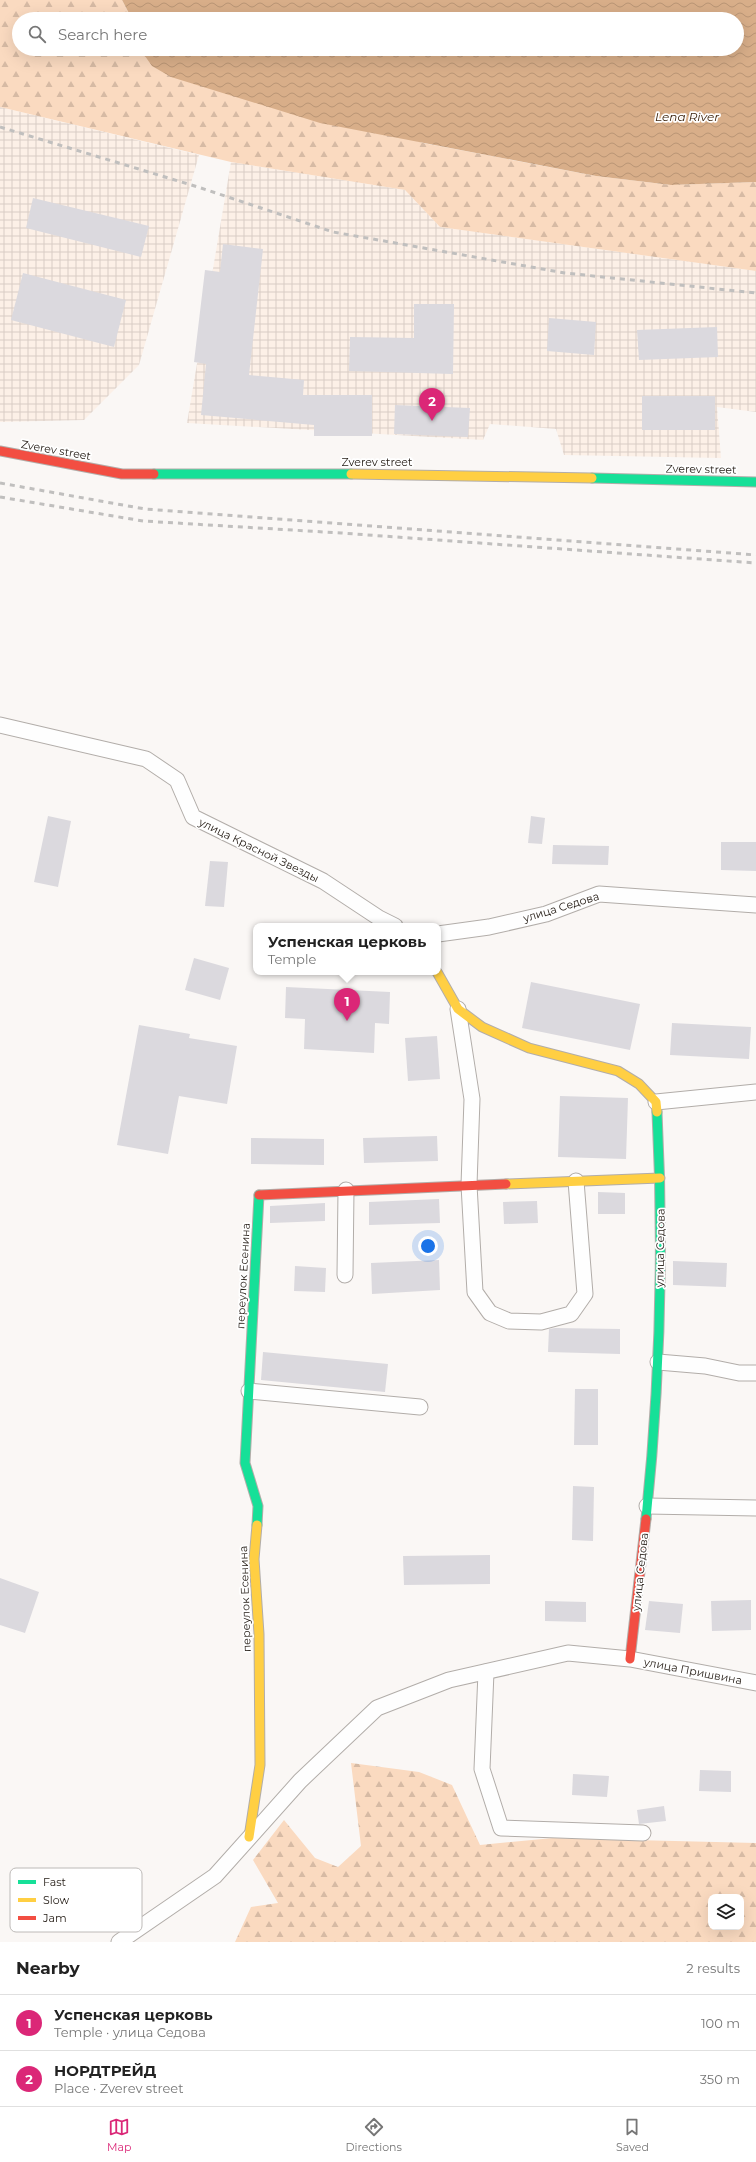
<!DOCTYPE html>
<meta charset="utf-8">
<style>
body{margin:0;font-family:Montserrat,sans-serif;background:#f6f6f6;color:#222}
.controls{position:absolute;right:12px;bottom:12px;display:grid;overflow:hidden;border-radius:8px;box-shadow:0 4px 16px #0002}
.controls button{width:36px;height:36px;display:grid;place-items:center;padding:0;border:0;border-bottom:1px solid #e0e0e0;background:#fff;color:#222;font:20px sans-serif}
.you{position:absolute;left:428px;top:1246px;width:14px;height:14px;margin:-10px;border:3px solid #fff;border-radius:50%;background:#1a73e8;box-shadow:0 0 0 6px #1a73e833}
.badge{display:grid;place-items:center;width:26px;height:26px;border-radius:50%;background:#db2777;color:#fff;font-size:13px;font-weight:700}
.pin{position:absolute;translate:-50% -33px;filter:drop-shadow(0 1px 2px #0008)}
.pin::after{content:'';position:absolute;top:21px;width:14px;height:12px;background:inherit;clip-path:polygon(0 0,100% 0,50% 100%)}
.popup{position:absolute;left:253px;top:923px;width:188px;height:52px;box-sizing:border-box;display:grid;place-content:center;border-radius:8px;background:#fff;filter:drop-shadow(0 1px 3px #0005);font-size:13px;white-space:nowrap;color:#767676}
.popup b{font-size:15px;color:#222}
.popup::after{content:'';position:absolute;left:50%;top:100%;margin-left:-8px;border:8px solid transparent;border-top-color:#fff}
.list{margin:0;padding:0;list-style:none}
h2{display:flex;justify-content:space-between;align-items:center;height:52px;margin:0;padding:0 16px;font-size:17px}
h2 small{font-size:13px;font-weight:400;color:#767676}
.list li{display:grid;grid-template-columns:26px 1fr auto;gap:12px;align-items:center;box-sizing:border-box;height:56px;padding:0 16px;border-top:1px solid #e0e0e0}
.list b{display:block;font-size:15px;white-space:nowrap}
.list p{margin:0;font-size:13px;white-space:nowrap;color:#767676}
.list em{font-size:13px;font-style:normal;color:#767676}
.icon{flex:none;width:22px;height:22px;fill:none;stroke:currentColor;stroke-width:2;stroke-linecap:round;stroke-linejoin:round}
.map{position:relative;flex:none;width:756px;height:1942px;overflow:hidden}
.search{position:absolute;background:#fff;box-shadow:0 4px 16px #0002;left:12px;right:12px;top:12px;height:44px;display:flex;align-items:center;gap:10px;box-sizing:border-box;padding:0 14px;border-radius:22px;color:#767676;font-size:15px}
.sheet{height:164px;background:#fff}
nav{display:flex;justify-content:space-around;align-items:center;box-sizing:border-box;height:56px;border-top:1px solid #e0e0e0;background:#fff;font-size:11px;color:#767676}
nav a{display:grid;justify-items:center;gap:2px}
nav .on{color:#db2777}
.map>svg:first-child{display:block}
</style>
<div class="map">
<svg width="756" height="1942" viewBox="0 0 756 1942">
<defs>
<pattern id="industrial-grid" width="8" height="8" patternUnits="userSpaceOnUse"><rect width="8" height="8" fill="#fcf0e7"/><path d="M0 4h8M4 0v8" fill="none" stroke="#d8cdc5"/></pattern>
<pattern id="forest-firs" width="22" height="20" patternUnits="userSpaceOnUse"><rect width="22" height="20" fill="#fadac0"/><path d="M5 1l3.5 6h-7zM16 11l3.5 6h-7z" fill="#d6baa4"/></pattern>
<pattern id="water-waves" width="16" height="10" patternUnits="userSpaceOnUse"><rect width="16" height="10" fill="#d8ae89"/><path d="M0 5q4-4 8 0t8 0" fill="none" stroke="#b99575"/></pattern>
</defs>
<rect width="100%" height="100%" fill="#faf7f5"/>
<!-- industrial -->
<g fill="url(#industrial-grid)">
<polygon points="0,107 199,155 139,365 84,420 0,422"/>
<polygon points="231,162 405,190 440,227 756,271 756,412 717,407 721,458 564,455 556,429 490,424 483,440 187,423"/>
</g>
<!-- forest -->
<g fill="url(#forest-firs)" fill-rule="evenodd">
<polygon points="0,0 122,0 132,19 19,19 19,49 140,49 423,143 596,176 671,185 756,182 756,271 440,227 405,190 231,162 0,107"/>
<path d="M351,1763l68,9 33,13 28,60 73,-7 203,5v99h-521l16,-35 27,-4 -25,-43 31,-40 31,38 23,9 23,-21zM711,1897h30v30h-30z"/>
</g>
<!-- water -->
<polygon fill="url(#water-waves)" points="122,0 756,0 756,182 671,185 596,176 320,123 171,77 152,66 140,49 737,49 737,19 132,19"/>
<!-- building -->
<g fill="#dbd9de">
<polygon points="33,198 149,226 141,257 26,228"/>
<polygon points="223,244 263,249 249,375 304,380 303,395 372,395 372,436 314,436 314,425 201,415 206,364 194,362 205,270 220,272"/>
<polygon points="23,273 126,300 114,347 11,320"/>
<polygon points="414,304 454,304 453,374 349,371 350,337 414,338"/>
<polygon points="549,318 596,322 594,355 547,351"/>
<polygon points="717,327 718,357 639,360 637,330"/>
<rect x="642" y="396" width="73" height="34"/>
<polygon points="395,405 470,408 468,437 394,434"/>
<polygon points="48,816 71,821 58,887 34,882"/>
<polygon points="531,816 545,818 542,844 528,843"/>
<polygon points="721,842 756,842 756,871 721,870"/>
<polygon points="553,845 609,846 608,865 552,864"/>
<polygon points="210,861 228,862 224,907 205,906"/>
<polygon points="194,958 229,968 220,1000 185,990"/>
<polygon points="531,982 640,1004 630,1050 522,1028"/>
<polygon points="286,987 390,992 389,1024 375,1023 374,1053 304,1049 305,1019 285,1018"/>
<polygon points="672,1023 751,1027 749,1059 670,1055"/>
<polygon points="139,1025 190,1034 189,1038 237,1046 227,1104 179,1096 168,1154 117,1145"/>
<polygon points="437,1036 440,1079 408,1081 405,1038"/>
<polygon points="560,1096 628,1098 626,1159 558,1157"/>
<polygon points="437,1136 438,1161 364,1163 363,1138"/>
<polygon points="251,1138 324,1139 324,1165 251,1164"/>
<polygon points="598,1192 625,1193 625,1214 598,1214"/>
<polygon points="439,1199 440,1223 369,1225 369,1202"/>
<polygon points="537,1201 538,1223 504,1224 503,1202"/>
<polygon points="325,1203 325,1221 270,1223 270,1206"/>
<polygon points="439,1260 440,1290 372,1294 371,1263"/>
<polygon points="673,1261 727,1263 726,1287 673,1285"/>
<polygon points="295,1266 326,1268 325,1292 294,1291"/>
<polygon points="555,1328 620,1329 620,1354 548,1352 549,1329"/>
<polygon points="263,1352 388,1364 385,1392 261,1380"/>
<polygon points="575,1389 598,1389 598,1445 574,1445"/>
<polygon points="573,1486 594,1487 593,1541 572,1540"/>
<polygon points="490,1555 490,1584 404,1585 403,1556"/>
<polygon points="0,1578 39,1592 25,1633 0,1625"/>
<polygon points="751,1600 751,1630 712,1631 711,1601"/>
<polygon points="545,1601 586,1602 586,1622 545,1621"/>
<polygon points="649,1601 683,1604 680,1633 645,1630"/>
<polygon points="700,1770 731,1771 731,1792 699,1791"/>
<polygon points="573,1774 609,1776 607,1797 572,1795"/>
<polygon points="664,1806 666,1821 639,1824 637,1810"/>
</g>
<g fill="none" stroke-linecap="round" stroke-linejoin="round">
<!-- street casing -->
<g stroke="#b2ada9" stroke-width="17">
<g id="street">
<polyline points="0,725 146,759 177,780 193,817 323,881 379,918 395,926"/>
<polyline points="438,934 489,927 546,914 599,894 756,905"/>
<polyline points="458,1009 472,1099 469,1185 475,1292 490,1313 509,1321 541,1322 571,1314 585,1294 576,1181"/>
<polyline points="656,1102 756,1092"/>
<polyline points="345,1275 346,1190"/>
<polyline points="658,1362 705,1366 739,1373 756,1373"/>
<polyline points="249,1391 420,1407"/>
<polyline points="647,1506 756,1508"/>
<polyline points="486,1672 482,1769 501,1828 643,1833"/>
<polyline points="119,1942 215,1876 300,1781 377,1708 449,1680 568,1653 630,1659 756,1683"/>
</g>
</g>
<!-- fast casing -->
<g stroke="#b2ada9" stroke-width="11">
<g id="fast">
<polyline points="154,474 351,474"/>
<polyline points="592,478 756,482"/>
<path d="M646,1519c14,-135 18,-271 11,-407"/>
<polyline points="257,1525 258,1506 245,1463 259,1195"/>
</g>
</g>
<!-- slow casing -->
<g stroke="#b2ada9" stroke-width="11">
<g id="slow">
<polyline points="351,474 592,478"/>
<polyline points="437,972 458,1009 482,1027 529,1048 618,1071 639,1084 656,1102 657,1112"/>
<polyline points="506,1184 660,1178"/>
<polyline points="249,1837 260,1765 259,1634 254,1559 257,1525"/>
</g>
</g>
<!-- jam casing -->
<g stroke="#b2ada9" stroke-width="11">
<g id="jam">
<polyline points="0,451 122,474 154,474"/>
<polyline points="259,1195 506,1184"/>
<polyline points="630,1659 646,1519"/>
</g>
</g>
<!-- street -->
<use href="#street" stroke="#fefefe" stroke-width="15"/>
<!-- fast -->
<use href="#fast" stroke="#16e098" stroke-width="9"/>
<!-- slow -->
<use href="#slow" stroke="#ffcf43" stroke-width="9"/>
<!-- jam -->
<use href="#jam" stroke="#f24e42" stroke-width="9"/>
<!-- rail -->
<g stroke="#c0bfbe" stroke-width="3" stroke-dasharray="5 5" stroke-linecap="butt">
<polyline points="0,127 198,187 333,232 565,273 756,293"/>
<polyline points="0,483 145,509 756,555"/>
<polyline points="0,497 143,521 341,533 756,563"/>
</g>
</g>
<g text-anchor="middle" stroke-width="3.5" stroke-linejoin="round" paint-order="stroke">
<!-- street labels -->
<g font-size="11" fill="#221a13" stroke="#fff">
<text transform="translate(56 450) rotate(10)" y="4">Zverev street</text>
<text x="377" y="466">Zverev street</text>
<text transform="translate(701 469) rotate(1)" y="4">Zverev street</text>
<text transform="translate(259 850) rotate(26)" y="4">улица Красной Звезды</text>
<text transform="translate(561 907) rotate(-17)" y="4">улица Седова</text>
<text transform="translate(660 1248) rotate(-89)" y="4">улица Седова</text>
<text transform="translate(243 1276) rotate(-87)" y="4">переулок Есенина</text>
<text transform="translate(640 1572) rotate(-84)" y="4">улица Седова</text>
<text transform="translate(245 1599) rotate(-92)" y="4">переулок Есенина</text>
<text transform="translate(693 1671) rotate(11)" y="4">улица Пришвина</text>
</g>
<!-- water labels -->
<g font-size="12" font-style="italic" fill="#3d240e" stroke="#fff">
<text x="687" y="121">Lena River</text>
</g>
</g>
<!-- legend -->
<rect x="10" y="1868" width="132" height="64" rx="6" fill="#fff" stroke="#bdbab8" stroke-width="1"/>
<rect x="18" y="1880" width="18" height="4" fill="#16e098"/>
<rect x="18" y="1898" width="18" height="4" fill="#ffcf43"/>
<rect x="18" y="1916" width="18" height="4" fill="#f24e42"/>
<g font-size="11" fill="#221a13">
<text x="43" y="1886">Fast</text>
<text x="43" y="1904">Slow</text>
<text x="43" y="1922">Jam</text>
</g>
</svg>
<div class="controls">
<button><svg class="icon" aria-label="layers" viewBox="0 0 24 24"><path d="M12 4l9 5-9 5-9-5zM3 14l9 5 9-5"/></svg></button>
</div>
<div class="you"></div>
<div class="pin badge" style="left:347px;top:1021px">1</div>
<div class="popup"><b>Успенская церковь</b>Temple</div>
<div class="pin badge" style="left:432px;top:421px">2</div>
<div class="search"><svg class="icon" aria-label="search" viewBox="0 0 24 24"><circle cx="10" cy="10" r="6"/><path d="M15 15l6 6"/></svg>Search here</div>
</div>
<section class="sheet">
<h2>Nearby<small>2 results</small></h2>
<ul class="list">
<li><span class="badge">1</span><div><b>Успенская церковь</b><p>Temple · улица Седова</p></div><em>100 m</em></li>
<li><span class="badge">2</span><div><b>НОРДТРЕЙД</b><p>Place · Zverev street</p></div><em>350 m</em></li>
</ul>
</section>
<nav>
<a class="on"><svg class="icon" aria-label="map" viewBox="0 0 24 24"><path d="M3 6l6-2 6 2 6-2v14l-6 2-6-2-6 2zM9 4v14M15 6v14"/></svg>Map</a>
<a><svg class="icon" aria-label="directions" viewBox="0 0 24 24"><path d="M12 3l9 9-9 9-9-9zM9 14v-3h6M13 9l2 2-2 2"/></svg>Directions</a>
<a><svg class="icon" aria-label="saved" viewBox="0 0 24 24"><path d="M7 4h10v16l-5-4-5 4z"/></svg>Saved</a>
</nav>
